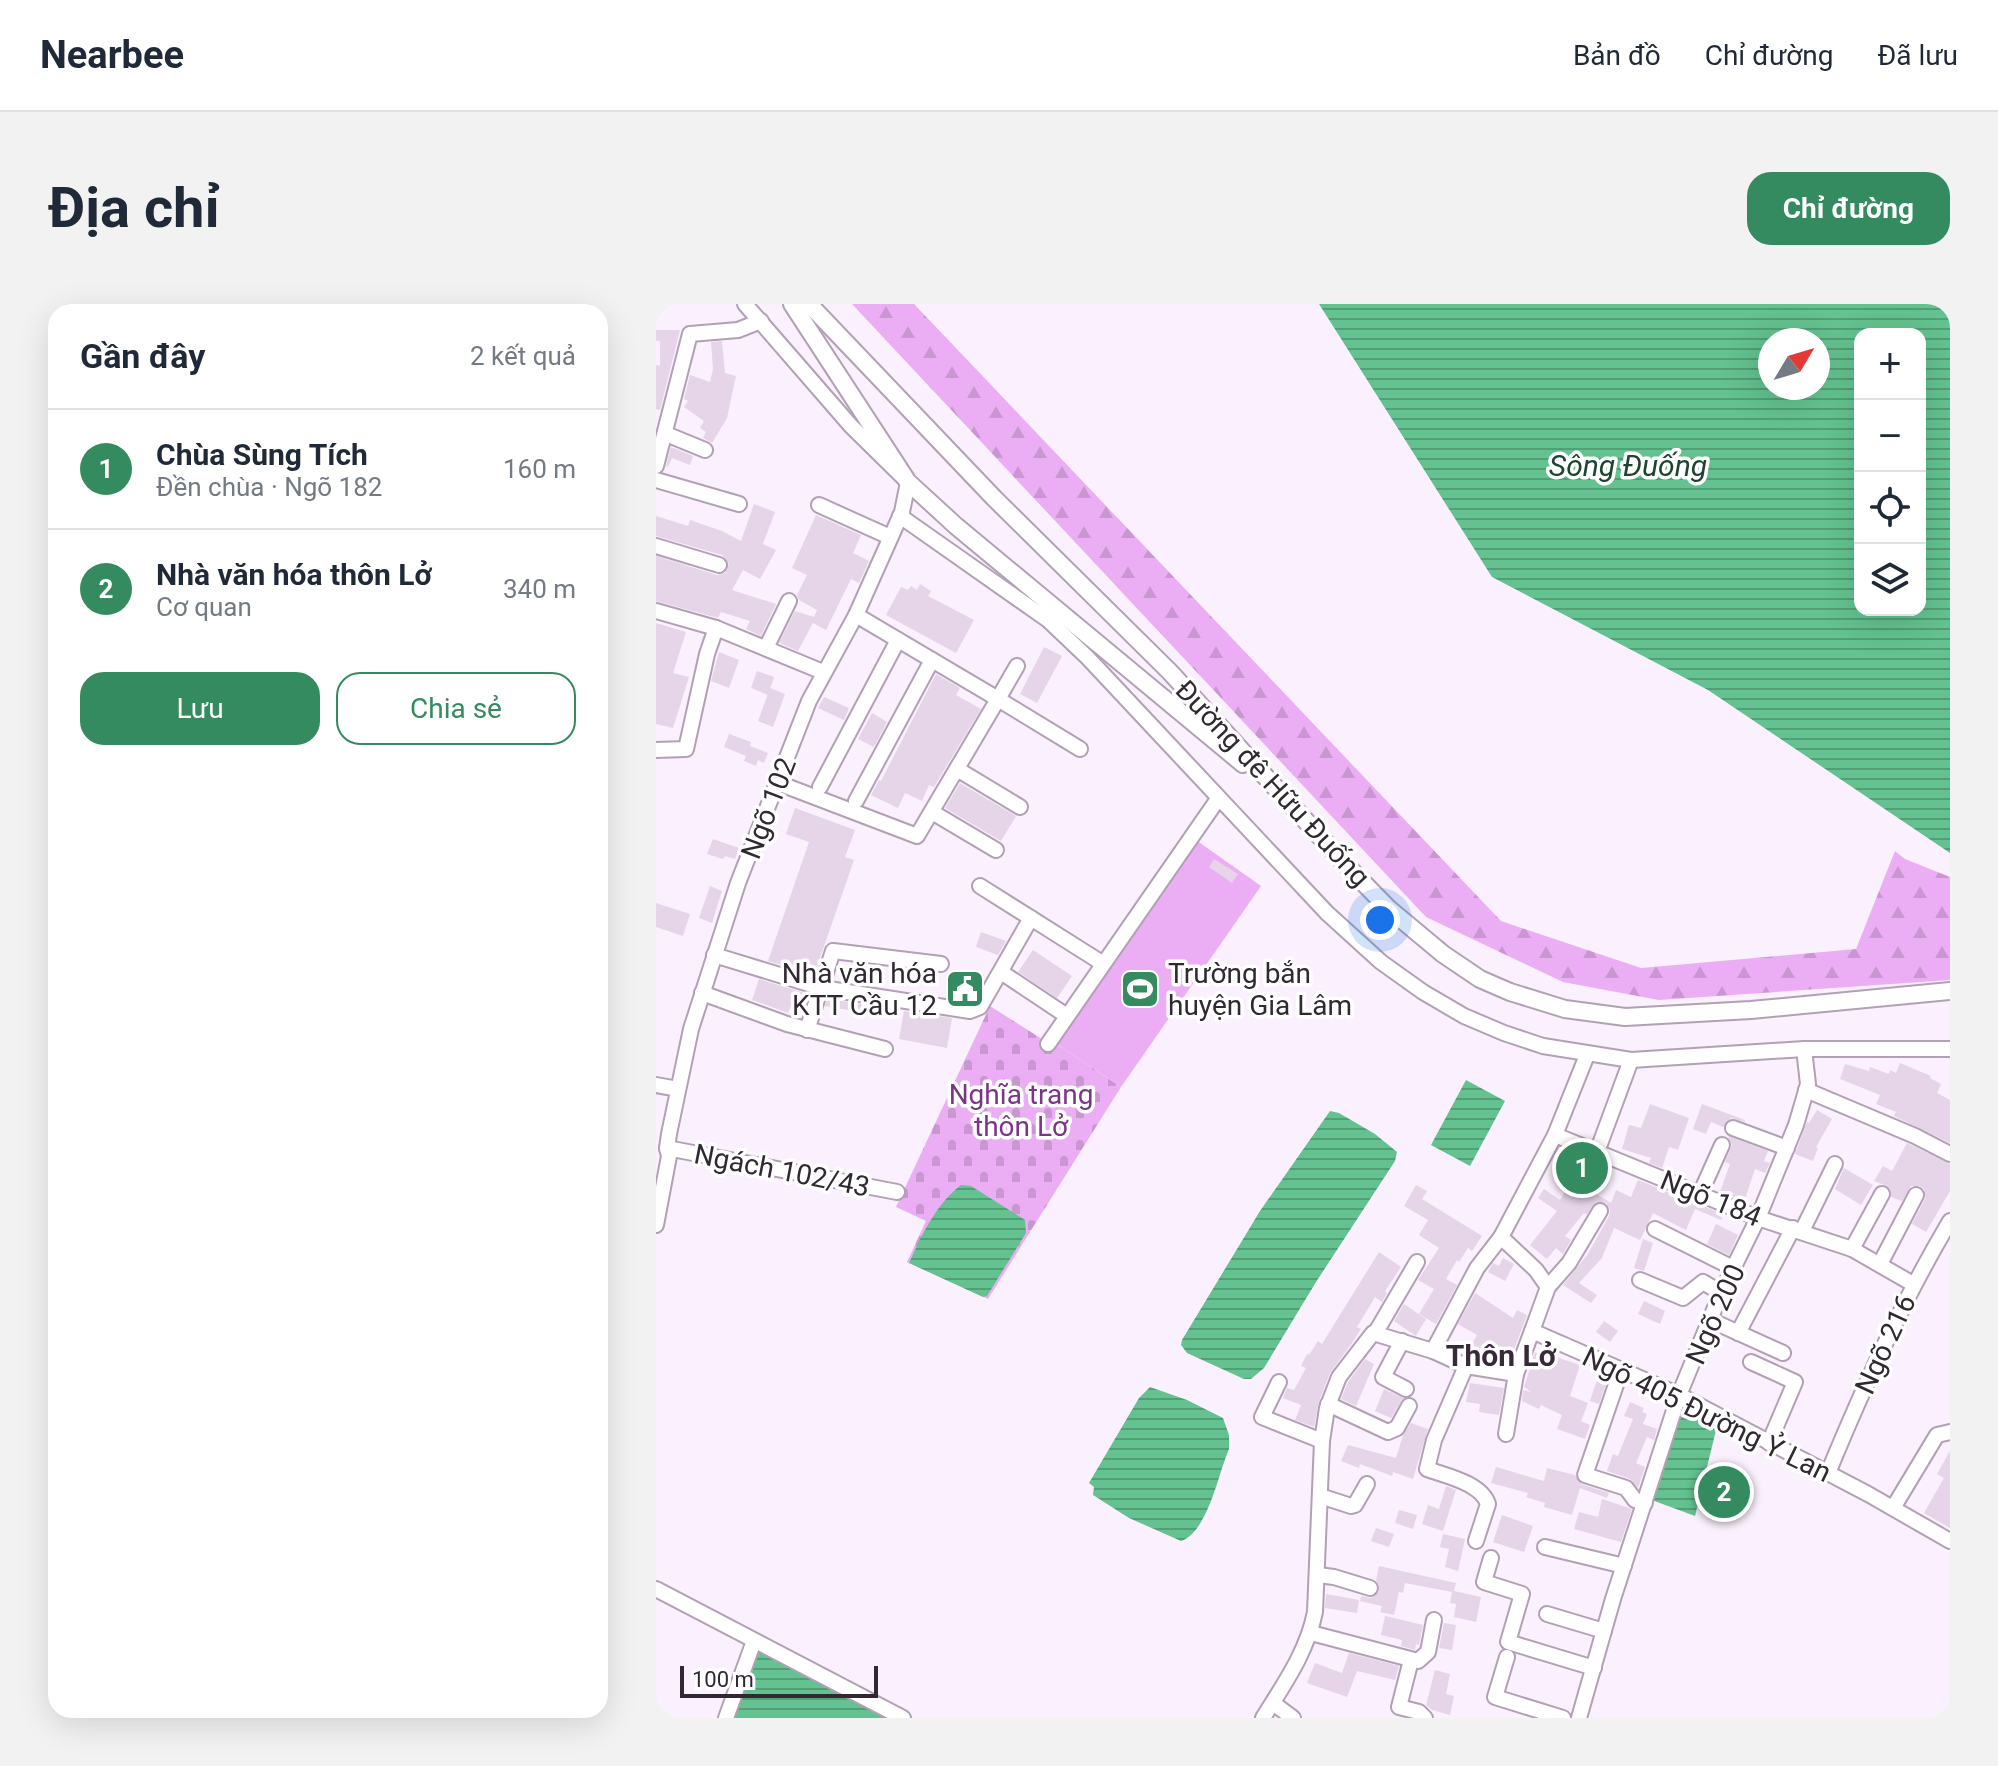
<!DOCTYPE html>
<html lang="vi">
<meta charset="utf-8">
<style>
body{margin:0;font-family:Roboto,sans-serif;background:#f2f2f3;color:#1f2937}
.controls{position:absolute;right:24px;top:24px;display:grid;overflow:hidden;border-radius:16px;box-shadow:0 8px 32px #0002}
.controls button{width:72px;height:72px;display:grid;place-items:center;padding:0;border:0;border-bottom:2px solid #e0e1e3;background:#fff;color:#1f2937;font:40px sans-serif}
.compass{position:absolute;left:1102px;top:24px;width:72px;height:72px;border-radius:50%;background:#fff;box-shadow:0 8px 32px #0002;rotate:52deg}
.scale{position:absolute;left:24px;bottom:20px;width:198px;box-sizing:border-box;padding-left:8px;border:4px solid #302931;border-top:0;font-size:22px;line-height:28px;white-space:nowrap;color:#302931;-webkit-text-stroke:6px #fff;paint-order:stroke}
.you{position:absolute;left:724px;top:616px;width:28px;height:28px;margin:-20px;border:6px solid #fff;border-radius:50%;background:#1a73e8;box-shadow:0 0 0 12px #1a73e833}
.badge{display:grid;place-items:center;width:52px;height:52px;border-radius:50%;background:#348b5f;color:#fff;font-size:26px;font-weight:700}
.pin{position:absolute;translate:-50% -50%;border:4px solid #fff;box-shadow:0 2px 8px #0006}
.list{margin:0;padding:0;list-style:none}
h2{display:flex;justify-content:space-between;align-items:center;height:104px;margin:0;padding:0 32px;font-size:34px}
h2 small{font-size:26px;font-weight:400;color:#747a83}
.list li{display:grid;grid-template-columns:52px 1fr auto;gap:24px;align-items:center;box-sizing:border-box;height:120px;padding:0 32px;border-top:2px solid #e0e1e3}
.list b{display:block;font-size:30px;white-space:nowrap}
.list p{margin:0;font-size:26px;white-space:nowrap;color:#747a83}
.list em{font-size:26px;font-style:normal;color:#747a83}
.actions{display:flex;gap:16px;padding:24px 32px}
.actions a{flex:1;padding:18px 0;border:2px solid #348b5f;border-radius:24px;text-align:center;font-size:28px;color:#348b5f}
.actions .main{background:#348b5f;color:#fff}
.icon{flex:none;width:44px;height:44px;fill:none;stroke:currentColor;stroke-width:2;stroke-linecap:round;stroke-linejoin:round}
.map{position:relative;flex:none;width:1294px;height:1414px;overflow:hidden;border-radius:24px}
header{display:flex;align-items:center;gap:48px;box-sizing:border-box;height:112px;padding:0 40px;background:#fff;border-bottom:2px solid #e0e1e3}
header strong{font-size:38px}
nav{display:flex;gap:44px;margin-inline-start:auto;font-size:28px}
.intro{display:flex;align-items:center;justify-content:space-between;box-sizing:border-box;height:192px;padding:0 48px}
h1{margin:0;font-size:56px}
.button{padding:20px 36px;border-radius:24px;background:#348b5f;color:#fff;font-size:28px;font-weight:700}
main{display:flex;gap:48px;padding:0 48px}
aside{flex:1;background:#fff;border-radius:24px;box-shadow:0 8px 32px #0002}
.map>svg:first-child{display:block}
</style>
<header>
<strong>Nearbee</strong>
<nav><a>Bản đồ</a><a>Chỉ đường</a><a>Đã lưu</a></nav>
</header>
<div class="intro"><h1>Địa chỉ</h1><a class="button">Chỉ đường</a></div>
<main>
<aside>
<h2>Gần đây<small>2 kết quả</small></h2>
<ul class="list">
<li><span class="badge">1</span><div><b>Chùa Sùng Tích</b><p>Đền chùa · Ngõ 182</p></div><em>160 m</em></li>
<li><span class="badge">2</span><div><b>Nhà văn hóa thôn Lở</b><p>Cơ quan</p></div><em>340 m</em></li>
</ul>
<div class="actions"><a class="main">Lưu</a><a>Chia sẻ</a></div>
</aside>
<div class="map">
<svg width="1294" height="1414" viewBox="0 0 1294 1414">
<defs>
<pattern id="forest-firs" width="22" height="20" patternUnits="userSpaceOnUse" patternTransform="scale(2)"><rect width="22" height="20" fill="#ebaef5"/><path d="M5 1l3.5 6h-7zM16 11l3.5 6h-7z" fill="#ca96d2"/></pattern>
<pattern id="cemetery-stones" width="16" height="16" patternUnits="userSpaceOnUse" patternTransform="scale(2)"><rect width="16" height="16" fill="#ebaef5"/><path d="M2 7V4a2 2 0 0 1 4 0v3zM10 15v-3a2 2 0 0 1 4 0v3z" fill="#ca96d2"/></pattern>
<pattern id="water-rules" width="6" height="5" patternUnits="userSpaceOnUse" patternTransform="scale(2)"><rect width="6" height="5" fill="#63c28f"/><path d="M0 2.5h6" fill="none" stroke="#529e75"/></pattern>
</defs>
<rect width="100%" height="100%" fill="#fbf0fd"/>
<!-- forest -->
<polygon fill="url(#forest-firs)" points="196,0 258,0 845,617 985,664 1200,645 1239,547 1249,555 1294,573 1294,676 1003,696 907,678 770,613"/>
<!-- cemetery -->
<polygon fill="url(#cemetery-stones)" points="334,702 389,737 392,734 465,783 332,995 251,958 270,917 240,903"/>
<!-- park -->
<polygon fill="#ebaef5" points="537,534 605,582 465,783 398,738"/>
<!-- water -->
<g fill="url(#water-rules)" fill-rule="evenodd">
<path d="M663,0h631v549l-242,-163 -216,-113zM1204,30h60v276h-60zM1114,36h48v48h-48z"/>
<polygon points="810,776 849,797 814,862 775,841"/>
<polygon points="674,807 683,809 719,830 741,848 739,857 660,978 608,1064 595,1075 588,1075 531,1049 525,1041 526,1036 604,907"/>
<path d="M305,881l10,1 54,34 1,13 -39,63 -4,1 -74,-34c12,-27 27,-59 52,-78z"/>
<path d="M494,1083l37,13 36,18 6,17v14c-11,25 -21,83 -48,92l-52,-23 -36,-23 1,-8 -5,-4 50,-85z"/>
<polygon points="1037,1108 1062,1118 1039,1212 993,1195 1020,1115"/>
<polygon points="100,1343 232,1414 75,1414"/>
</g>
<!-- building -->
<g fill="#e6d4e9">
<polygon points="0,26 24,26 4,106 0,105 0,61 4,62 4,37 0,37"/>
<polygon points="66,37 69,69 80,72 71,114 56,139 47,134 50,128 44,124 48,117 28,103 32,97 28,95 34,71 54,78 57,65 55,38"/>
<polygon points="15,143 37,152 34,161 16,154 12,163 10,162"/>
<polygon points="98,200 119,208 107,240 120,246 104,275 87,266 76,286 120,300 105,332 90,325 94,317 65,308 62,314 0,297 0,252 61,271 69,269 73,260 66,251 0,232 0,212 32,222 34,216 66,227 85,237"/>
<polygon points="160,211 205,231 197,249 213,257 203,279 195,275 170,326 157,319 142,347 123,339 139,307 158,313 161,306 143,296 141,291 151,271 136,264"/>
<polygon points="264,280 275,287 272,292 318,316 300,349 230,311 245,283 252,286 255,282 261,286"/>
<polygon points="0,319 30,328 17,369 33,373 17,424 0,420"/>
<polygon points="388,343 406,352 381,399 364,390"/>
<polygon points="63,348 83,356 73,384 55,377"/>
<polygon points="101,367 118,373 112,391 95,384"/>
<polygon points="280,370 304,384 300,391 325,405 278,483 273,481 266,497 249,489 242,504 215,491 223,476 225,477"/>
<polygon points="114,384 129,390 117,423 102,417"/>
<polygon points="168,393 193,404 188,416 162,404"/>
<polygon points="216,409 231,418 218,443 202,435"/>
<polygon points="73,430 95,438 94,442 112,449 108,459 102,456 100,462 88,457 90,452 68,443"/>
<polygon points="304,479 360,512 345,537 289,504"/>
<polygon points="139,504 199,526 189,553 198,556 158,671 112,657 153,538 130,530"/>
<polygon points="57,535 83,544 79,555 69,552 67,555 51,550"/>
<polygon points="558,555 582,570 576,579 553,563"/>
<polygon points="54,582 66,587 56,619 43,614"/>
<polygon points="0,599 34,610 27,632 0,623"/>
<polygon points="325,628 350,637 342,651 320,643"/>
<polygon points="377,646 416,672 401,694 362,668"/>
<polygon points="299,669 327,676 319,692 295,685"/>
<polygon points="103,675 152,690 148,702 136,698 132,709 96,696"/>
<polygon points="172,695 206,700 204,708 169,702"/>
<polygon points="248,707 296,714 291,744 243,735"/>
<polygon points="1244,759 1275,772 1274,774 1285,780 1281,789 1294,796 1294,839 1238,812 1240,808 1220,800 1224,791 1184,775 1189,760 1213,767 1214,763 1233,770 1234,766 1240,769"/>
<polygon points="994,800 1033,814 1022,846 1013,843 1006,864 993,859 995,854 966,845 973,821 985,824"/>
<polygon points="1046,800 1089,816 1089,818 1075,814 1067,823 1055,818 1050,830 1037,825"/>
<polygon points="1161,806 1176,815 1160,843 1162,844 1157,857 1139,850 1151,818 1153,819"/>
<polygon points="1072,832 1112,847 1108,857 1114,859 1109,869 1099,865 1088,898 1064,888 1074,860 1069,858 1076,841"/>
<polygon points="1251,839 1294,860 1294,887 1270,928 1256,920 1269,895 1268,885 1264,882 1255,882 1246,897 1235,893 1231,882 1218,877 1227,862 1236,867"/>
<polygon points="908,846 943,860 934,886 955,899 960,886 975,893 982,876 1067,910 1065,916 1039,905 1030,926 997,909 984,936 958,924 946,954 923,979 941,991 935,999 907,981 932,950 953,912 954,906 950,899 940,898 931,910 928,909 909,932 915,936 907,950 900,944 891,955 874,941 901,907 882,894 888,885 904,896 917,875 900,868"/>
<polygon points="1188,864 1217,881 1205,901 1179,885"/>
<polygon points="760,881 771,887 766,895 826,932 816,947 812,944 803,958 801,956 790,975 801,981 780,1020 763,1010 778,985 762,976 783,944 763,931 772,916 748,902"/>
<polygon points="1060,920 1082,931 1073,951 1051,940"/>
<polygon points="987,935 997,939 988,967 978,964"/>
<polygon points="723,948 745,963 729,987 731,989 726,998 719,993 701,1023 705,1025 696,1039 674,1069 663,1097 658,1123 639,1116 645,1101 627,1094 631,1084 638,1086 650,1064 645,1062 651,1050 653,1051 662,1037 666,1040"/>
<polygon points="847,954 858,960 849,977 832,968 837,959 843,962"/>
<polygon points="819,989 857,1014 861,1006 871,1011 853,1059 810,1050 821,1031 802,1020"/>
<polygon points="988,997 1009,1007 1004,1020 982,1010"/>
<polygon points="748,1000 770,1015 760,1032 738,1017"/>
<polygon points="948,1017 962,1027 954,1038 940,1028"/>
<polygon points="888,1043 903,1050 900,1053 924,1061 914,1092 932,1099 925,1117 934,1121 929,1135 901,1125 906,1111 885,1101 883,1105 866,1097 867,1086 875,1088 868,1083 879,1048 884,1051"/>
<polygon points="709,1055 718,1060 700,1102 685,1095 692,1078"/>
<polygon points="942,1073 951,1077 943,1100 934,1097"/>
<polygon points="814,1079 848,1084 843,1111 823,1108 824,1100 810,1098"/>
<polygon points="728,1085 747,1094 735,1114 719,1107"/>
<polygon points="974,1098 988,1104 986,1108 991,1110 987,1120 1001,1125 998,1136 991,1133 980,1159 989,1163 982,1184 974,1175 951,1167 957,1150 962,1152 977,1115 968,1112"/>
<polygon points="755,1119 772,1125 757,1175 737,1168 736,1172 704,1160 703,1164 685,1157 692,1141 740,1154 747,1131"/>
<polygon points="1294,1147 1294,1224 1268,1209 1288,1174 1281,1170"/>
<polygon points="840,1163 888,1177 891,1164 919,1171 925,1180 953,1189 951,1194 924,1184 916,1211 888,1203 889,1199 870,1193 872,1189 835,1179"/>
<polygon points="1081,1170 1095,1174 1088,1201 1074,1197"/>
<polygon points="790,1182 800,1186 787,1227 766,1220 772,1201 783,1205"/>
<polygon points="946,1195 976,1205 965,1238 918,1225 923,1208 942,1213"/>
<polygon points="743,1206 761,1211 757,1225 739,1219"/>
<polygon points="846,1211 877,1222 868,1248 837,1238"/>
<polygon points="720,1224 738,1230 733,1243 715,1237"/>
<polygon points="787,1230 809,1235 802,1267 789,1263 793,1245 784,1243"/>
<polygon points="723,1262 800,1279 798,1287 825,1293 820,1318 798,1313 800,1300 794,1299 796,1288 749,1279 747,1289 743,1288 738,1311 724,1308 726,1302 704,1297 705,1292 715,1294 723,1288 723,1281 720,1276"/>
<polygon points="670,1290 703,1296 701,1309 669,1304"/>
<polygon points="729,1312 767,1321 763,1341 760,1340 759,1346 745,1342 746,1336 725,1331"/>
<polygon points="788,1319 800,1321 796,1346 783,1344"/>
<polygon points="693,1349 743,1362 739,1376 701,1367 691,1393 651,1379 659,1359 686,1369"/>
<polygon points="779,1366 794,1370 790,1390 798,1392 794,1411 776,1406 770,1401"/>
</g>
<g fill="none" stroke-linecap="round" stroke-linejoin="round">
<!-- minor casing -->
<g stroke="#b2a0b4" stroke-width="18">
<g id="minor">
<polyline points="10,130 49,146"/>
<polyline points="0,162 34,30 82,26 105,17"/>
<polyline points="0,176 83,200"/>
<polyline points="163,201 234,233"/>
<polyline points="244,212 392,316 432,354 671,609 725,658 767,688 808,712 848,729 887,742 975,756 1148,745 1294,745"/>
<polyline points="0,242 63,261"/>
<polyline points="0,307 60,324 167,368"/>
<polyline points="110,344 133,297"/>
<polyline points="361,362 342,395 424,445"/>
<polyline points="0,446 30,445 51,350 60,324"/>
<polyline points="301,465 364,503"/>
<polyline points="122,479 261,532 342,395 200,311"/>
<polyline points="164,483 242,336"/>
<polyline points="200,497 276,356"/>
<polyline points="276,508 340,546"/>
<polyline points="324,582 446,659"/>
<polyline points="58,651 166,684 314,707 324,703 375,614"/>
<polyline points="345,668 411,712"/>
<polyline points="46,689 131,720 229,745"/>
<polyline points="151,726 177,647 285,660"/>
<polyline points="392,740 562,495"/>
<polyline points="975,756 941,848 1102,914 1196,945 1257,980"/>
<polyline points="0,781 22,785"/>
<polyline points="1150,786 1259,832 1294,850"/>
<polyline points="1077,824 1131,844"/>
<polyline points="899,831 941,848"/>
<polyline points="11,844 241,888"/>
<polyline points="1044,890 1066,841"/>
<polyline points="0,921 13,852 11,844 13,830 35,725 82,579 153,397 200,311 246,208 252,178 195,122 89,0"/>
<polyline points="999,925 1079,965"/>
<polyline points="1146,927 1179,860"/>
<polyline points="1196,945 1226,890"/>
<polyline points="1224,960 1260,891"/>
<polyline points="984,976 1027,994 1047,978 1065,989"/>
<polyline points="892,983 913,959 944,907"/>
<polyline points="1054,1016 1127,1049"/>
<polyline points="876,1027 892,983 880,966 845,933 899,831 931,751"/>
<polyline points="720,1028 761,958"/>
<polyline points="1082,1029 1137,924"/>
<polyline points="746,1037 727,1073 750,1085"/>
<polyline points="777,1047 821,964 845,933"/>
<polyline points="1095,1058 1139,1078 1113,1139"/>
<path d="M810,1062l-32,74 -7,29c19,7 54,14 61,35l-12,37"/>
<polyline points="965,1066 929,1171 970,1184 979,1196 989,1199"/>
<polyline points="623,1078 606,1113 666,1137"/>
<polyline points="672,1100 732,1128 741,1124 753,1102"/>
<polyline points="850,1130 860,1070"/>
<path d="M1172,1169c36,-87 74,-171 122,-252"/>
<polyline points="664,1192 695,1202 699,1201 711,1180"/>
<polyline points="1237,1204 1281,1131 1294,1128"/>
<polyline points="889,1243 968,1262"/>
<polyline points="835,1254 828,1278 866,1290 852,1338 938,1364"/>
<polyline points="662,1271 678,1273 714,1284"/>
<polyline points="0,1285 247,1414"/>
<polyline points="891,1310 948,1327"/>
<polyline points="655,1329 762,1357 772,1348 778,1316"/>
<polyline points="851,1353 839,1393 907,1414"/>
<polyline points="755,1356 743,1403 763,1408 769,1414"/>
<polyline points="617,1399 637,1414"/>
<polyline points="70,1414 98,1337"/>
<path d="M607,1414c21,-34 44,-66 52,-106l7,-171 5,-33 12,-31 34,-44 60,18 33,15 50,8 16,-43 147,64 189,99 82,47"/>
<polyline points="923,1414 957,1295 1023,1091 1065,989 1102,914 1140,821 1152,780 1148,745"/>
</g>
</g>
<!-- major casing -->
<g stroke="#b2a0b4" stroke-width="20">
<g id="major">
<polyline points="136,0 252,178 300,222 587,460"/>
<polyline points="153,0 338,194 514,368 690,561 733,605 787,650 824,675 854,688 909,705 969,713 1095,706 1294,687"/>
</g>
</g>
<!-- minor -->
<use href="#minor" stroke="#fff" stroke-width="14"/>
<!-- major -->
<use href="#major" stroke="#fff" stroke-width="16"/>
</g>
<!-- icons -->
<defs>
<g id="civic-square" transform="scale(2)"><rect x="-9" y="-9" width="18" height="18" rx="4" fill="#348b5f" stroke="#fff"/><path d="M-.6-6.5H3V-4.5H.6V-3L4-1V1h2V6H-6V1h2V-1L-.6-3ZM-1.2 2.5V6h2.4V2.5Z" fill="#fff"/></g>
<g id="stadium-square" transform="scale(2)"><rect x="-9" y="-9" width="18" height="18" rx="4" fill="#348b5f" stroke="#fff"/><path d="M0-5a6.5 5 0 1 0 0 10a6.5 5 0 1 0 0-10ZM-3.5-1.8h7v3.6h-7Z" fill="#fff"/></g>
</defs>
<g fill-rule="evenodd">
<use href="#civic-square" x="309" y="685"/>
<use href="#stadium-square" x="484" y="685"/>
</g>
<g text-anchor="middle" stroke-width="7" stroke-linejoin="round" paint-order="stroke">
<!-- street labels -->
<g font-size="28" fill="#302931" stroke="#fff">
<text transform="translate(617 479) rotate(47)" y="10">Đường đê Hữu Đuống</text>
<text transform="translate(112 504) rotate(-69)" y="10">Ngõ 102</text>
<text transform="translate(126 866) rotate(11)" y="10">Ngách 102/43</text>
<text transform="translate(1055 894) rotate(22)" y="10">Ngõ 184</text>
<text transform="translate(1059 1010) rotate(-66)" y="10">Ngõ 200</text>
<text transform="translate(1229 1040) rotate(-65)" y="10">Ngõ 216</text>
<text transform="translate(1051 1110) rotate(26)" y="10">Ngõ 405 Đường Ỷ Lan</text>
</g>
<!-- poi labels -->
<g font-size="28" fill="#302931" stroke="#fff" text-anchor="end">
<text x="281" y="679">Nhà văn hóa<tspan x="281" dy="32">KTT Cầu 12</tspan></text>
<text x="512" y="679" text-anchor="start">Trường bắn<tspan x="512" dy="32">huyện Gia Lâm</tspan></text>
</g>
<!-- park labels -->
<g font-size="28" fill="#7c3488" stroke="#fff">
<text x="365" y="800">Nghĩa trang<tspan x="365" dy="32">thôn Lở</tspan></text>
</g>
<!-- water labels -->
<g font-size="30" font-style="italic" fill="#1d4530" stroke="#fff">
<text x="972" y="172">Sông Đuống</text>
</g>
<!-- neighbourhood labels -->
<g font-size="30" font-weight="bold" fill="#38293a" stroke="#fff">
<text x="845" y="1062">Thôn Lở</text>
</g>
</g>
</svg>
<div class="controls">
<button>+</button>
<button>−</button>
<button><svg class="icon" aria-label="locate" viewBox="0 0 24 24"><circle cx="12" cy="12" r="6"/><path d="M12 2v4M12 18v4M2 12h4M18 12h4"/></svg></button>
<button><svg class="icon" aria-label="layers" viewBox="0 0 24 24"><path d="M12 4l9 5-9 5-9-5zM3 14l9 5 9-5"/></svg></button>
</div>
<svg class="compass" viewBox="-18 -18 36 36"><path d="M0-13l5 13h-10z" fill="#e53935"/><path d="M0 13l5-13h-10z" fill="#747a83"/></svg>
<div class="scale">100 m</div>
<div class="you"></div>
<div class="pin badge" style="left:926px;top:864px">1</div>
<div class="pin badge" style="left:1068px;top:1188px">2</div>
</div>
</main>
